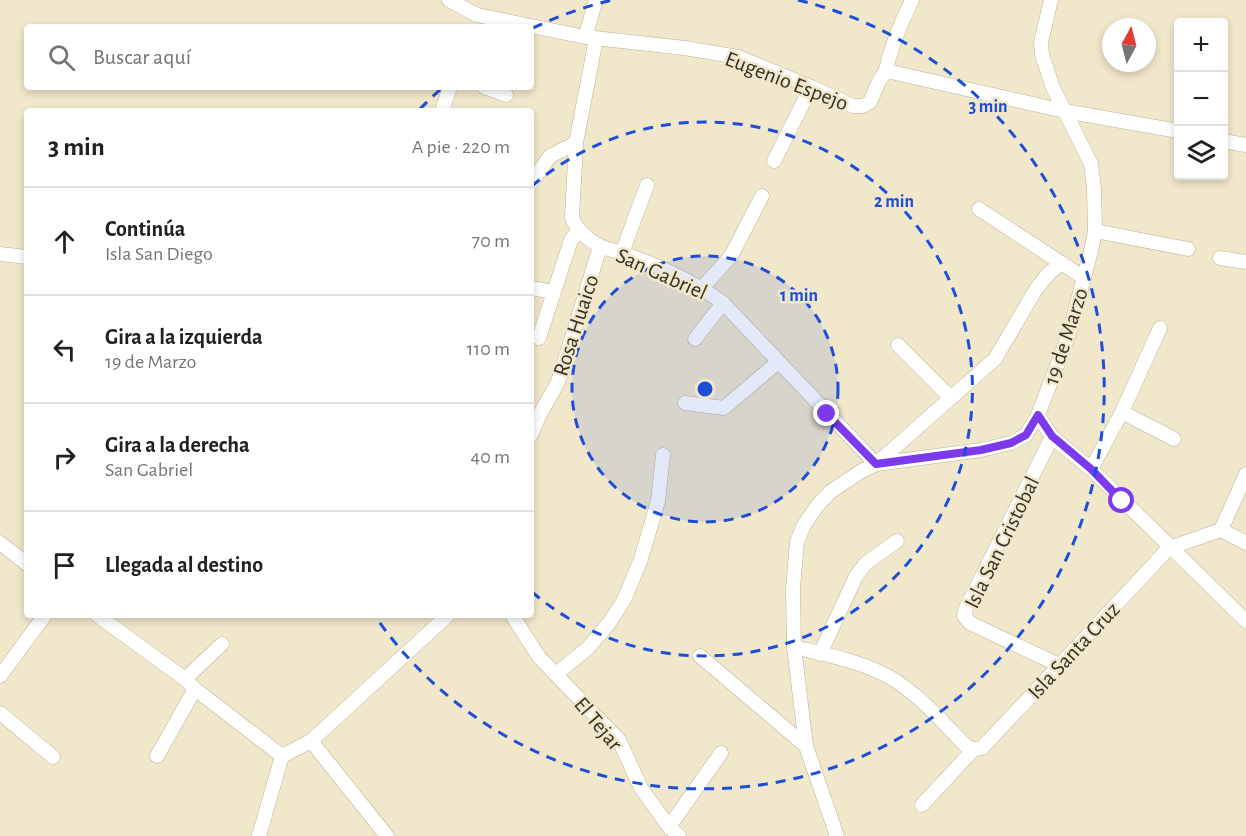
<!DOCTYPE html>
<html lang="es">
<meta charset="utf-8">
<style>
body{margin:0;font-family:"Alegreya Sans",sans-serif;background:#f2f2f2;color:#202124}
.controls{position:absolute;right:18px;top:18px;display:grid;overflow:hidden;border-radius:6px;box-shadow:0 3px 9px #0003}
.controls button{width:54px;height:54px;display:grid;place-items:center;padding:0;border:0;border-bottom:2px solid #e0e0e0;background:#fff;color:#202124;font:30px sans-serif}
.compass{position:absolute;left:1102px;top:18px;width:54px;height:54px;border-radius:50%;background:#fff;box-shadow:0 3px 9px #0003;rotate:7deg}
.stop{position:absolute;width:18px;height:18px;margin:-14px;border:4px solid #7c3aed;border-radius:50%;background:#fff}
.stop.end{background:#7c3aed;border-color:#fff;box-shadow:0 2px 6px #0008}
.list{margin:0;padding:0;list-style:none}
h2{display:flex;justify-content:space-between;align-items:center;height:78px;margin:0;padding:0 24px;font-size:26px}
h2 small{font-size:20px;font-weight:400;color:#757577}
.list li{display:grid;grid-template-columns:39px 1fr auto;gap:18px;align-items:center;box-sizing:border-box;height:108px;padding:0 24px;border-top:2px solid #e0e0e0}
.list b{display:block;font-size:22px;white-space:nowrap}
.list p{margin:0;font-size:20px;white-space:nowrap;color:#757577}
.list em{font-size:20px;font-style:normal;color:#757577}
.icon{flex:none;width:33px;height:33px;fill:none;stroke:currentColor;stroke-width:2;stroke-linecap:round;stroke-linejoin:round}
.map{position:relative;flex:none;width:1246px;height:836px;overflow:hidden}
.search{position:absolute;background:#fff;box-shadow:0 3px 9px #0003;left:24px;top:24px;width:510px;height:66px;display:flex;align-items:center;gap:15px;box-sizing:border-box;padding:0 21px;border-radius:6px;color:#757577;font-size:22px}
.panel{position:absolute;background:#fff;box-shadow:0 3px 9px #0003;left:24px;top:108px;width:510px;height:510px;border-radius:6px}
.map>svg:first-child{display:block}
</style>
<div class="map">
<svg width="1246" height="836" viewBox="0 0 1246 836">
<rect width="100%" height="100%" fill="#f1e7cb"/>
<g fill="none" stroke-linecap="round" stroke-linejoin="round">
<!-- minor casing -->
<g stroke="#bbb297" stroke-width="15">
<g id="minor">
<polyline points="449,0 477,15 585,37 685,48 738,57 811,87 853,106 863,106 870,102 880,79 885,73 891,72 1064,111 1178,131"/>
<polyline points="585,37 596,0"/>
<path d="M596,39l-20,104 -4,74c3,12 16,23 28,29 7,4 15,4 22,7 35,12 71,28 101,50l153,161 119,-105 41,-70 13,-16 13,-10"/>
<path d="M885,73c6,-26 15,-49 27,-73"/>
<polyline points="484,87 506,95"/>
<polyline points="442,111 450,87"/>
<polyline points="1224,141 1246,145"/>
<polyline points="774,161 811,87"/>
<polyline points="531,183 550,156 576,143"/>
<polyline points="979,209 1084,278"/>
<polyline points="1095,231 1188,249"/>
<polyline points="622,253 647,185"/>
<polyline points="0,254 27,257"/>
<polyline points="1220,258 1246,262"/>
<polyline points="531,288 553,292"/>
<polyline points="702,288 731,256 762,196"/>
<polyline points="539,338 571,240 579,231"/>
<polyline points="695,339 723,303"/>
<polyline points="898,345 950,397"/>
<polyline points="685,403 724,408 778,362"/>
<polyline points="1122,412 1174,439"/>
<polyline points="1038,415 1052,437 1091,469 1246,621"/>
<polyline points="531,435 540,414 558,382 600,247"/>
<polyline points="1052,437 966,608 964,616 970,623 1059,665"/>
<polyline points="1091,469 1122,412 1160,328"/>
<polyline points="1221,530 1246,543"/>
<polyline points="0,543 27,564"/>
<polyline points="97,615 185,679 195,689 282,756"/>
<polyline points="512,615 539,657 619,740 641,788 669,827 679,836"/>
<path d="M794,647c33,8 67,14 97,31 29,17 53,46 76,69l7,2"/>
<polyline points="820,654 856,576 866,563 897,541"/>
<polyline points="700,656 806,746"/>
<polyline points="556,674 588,648 609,623 624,600 641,559 658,501 663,455"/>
<polyline points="0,676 45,615"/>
<polyline points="185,679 222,644"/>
<polyline points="0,713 53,757"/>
<polyline points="311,741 387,836"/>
<polyline points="974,749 982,748 1169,548 1221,530 1246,474"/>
<polyline points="157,756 195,689"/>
<polyline points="922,805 974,749"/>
<polyline points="669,827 721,753"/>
<polyline points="259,836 282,756 311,741 448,615"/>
<polyline points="837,836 806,746 794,647 793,588 797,542 804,525 817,506 830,492 860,472 876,464 981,450 1011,443 1026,435 1038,415 1068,337 1091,251 1095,231 1094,188 1091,164 1053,88 1042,55 1041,42 1051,0"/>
</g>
</g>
<!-- minor -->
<use href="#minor" stroke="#fff" stroke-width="14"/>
</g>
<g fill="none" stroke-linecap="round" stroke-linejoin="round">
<!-- route -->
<polyline stroke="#7c3aed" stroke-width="8" points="827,414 876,464 981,450 1011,443 1026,435 1038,415 1052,436 1091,469 1122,501"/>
</g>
<!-- distance rings -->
<circle cx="705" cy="389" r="133" fill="#1d4ed8" fill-opacity=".12"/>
<g fill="none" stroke="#1d4ed8" stroke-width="3" stroke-dasharray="10 8">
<circle cx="705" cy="389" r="133"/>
<path d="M532 186A267 267 0 1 1 532 592"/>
<path d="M420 109A400 400 0 0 1 443 87M533 28A400 400 0 0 1 612 0M798 0A400 400 0 1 1 375 616"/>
</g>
<g text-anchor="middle" stroke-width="5" stroke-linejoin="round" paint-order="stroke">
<!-- street labels -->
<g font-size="22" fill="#332f24" stroke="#f1e7cb">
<text transform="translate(787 80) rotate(21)" y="8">Eugenio Espejo</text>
<text transform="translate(662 273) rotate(24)" y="8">San Gabriel</text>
<text transform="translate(575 325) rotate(-72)" y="8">Rosa Huaico</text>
<text transform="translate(1065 336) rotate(-72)" y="8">19 de Marzo</text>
<text transform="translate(1001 542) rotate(-64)" y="8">Isla San Cristobal</text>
<text transform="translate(1073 650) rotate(-47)" y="8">Isla Santa Cruz</text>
<text transform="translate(599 723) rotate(50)" y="8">El Tejar</text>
</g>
</g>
<circle cx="705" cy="389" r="9" fill="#1d4ed8" stroke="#f1e7cb" stroke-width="3"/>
<g font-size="18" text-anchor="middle" font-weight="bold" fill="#1d4ed8" stroke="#f1e7cb" stroke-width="5" stroke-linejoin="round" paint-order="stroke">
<text x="988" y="112">3 min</text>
<text x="894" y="207">2 min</text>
<text x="799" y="301">1 min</text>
</g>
</svg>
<div class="controls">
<button>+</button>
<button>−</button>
<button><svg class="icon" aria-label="layers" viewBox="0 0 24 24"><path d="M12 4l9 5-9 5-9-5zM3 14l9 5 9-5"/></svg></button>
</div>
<svg class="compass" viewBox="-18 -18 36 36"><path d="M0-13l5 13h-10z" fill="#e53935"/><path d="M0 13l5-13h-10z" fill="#757577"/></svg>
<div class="stop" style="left:1122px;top:501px"></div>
<div class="stop end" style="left:827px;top:414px"></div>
<div class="search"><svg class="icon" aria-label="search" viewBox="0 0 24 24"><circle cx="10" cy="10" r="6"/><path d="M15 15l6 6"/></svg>Buscar aquí</div>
<section class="panel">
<h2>3 min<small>A pie · 220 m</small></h2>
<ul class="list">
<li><svg class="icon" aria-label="ahead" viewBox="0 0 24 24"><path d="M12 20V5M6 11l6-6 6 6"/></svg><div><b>Continúa</b><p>Isla San Diego</p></div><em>70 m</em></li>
<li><svg class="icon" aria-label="left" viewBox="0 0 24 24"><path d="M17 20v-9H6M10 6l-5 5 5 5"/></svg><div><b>Gira a la izquierda</b><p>19 de Marzo</p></div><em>110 m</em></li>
<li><svg class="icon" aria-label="right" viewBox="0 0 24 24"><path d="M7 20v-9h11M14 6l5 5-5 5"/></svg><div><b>Gira a la derecha</b><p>San Gabriel</p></div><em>40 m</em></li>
<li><svg class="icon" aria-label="arrive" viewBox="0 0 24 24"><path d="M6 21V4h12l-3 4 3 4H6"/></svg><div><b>Llegada al destino</b></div></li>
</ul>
</section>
</div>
